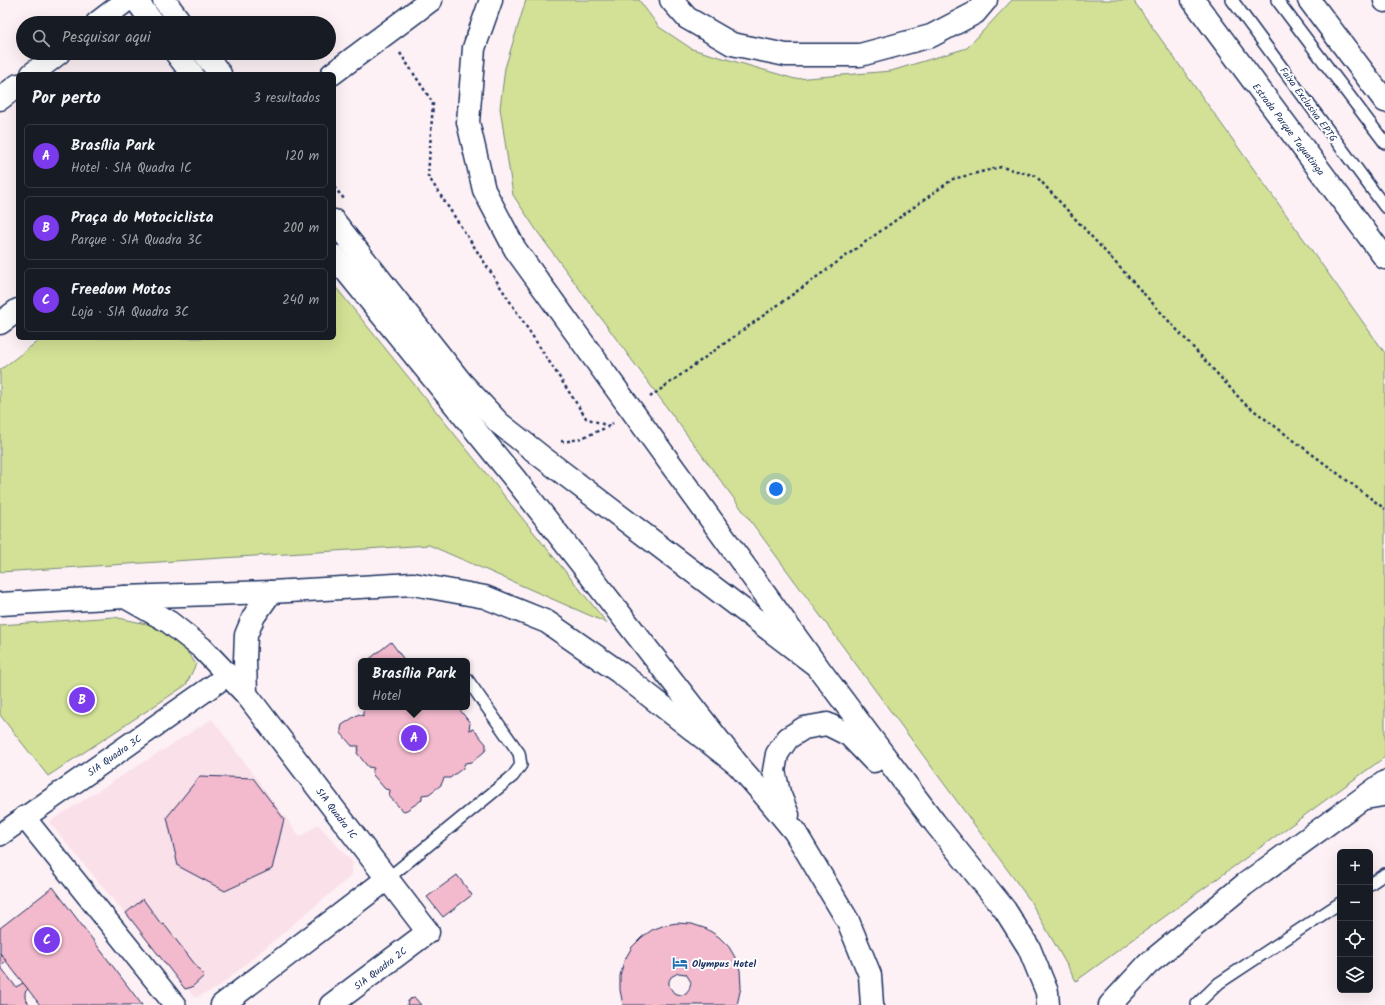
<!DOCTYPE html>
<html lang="pt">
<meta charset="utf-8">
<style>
body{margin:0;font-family:Kalam,sans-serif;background:#242831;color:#f1f3f6}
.controls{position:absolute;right:12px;bottom:12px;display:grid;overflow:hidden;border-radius:6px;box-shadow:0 4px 16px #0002}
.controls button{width:36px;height:36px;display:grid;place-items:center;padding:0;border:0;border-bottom:1px solid #363941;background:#171b24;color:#f1f3f6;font:20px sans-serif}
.you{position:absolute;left:776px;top:489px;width:14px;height:14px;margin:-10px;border:3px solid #fff;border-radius:50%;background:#1a73e8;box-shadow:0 0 0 6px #1a73e833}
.badge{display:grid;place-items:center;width:26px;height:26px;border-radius:50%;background:#7c3aed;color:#fff;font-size:13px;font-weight:700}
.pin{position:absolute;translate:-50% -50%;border:2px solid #fff;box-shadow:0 1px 4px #0006}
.popup{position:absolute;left:358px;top:658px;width:112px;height:52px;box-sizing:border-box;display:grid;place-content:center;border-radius:6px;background:#171b24;filter:drop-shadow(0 1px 3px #0005);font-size:13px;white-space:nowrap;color:#9ea1a6}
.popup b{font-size:15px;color:#f1f3f6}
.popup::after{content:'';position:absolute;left:50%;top:100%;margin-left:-8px;border:8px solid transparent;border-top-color:#171b24}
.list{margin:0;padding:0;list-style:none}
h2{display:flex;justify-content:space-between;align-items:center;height:52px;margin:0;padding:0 16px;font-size:17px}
h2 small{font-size:13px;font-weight:400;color:#9ea1a6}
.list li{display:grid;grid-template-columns:26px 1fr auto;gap:12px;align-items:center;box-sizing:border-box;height:64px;margin:0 8px 8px;padding:0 8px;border:1px solid #363941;border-radius:6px}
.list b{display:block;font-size:15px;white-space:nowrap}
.list p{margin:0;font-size:13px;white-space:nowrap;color:#9ea1a6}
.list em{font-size:13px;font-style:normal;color:#9ea1a6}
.icon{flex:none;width:22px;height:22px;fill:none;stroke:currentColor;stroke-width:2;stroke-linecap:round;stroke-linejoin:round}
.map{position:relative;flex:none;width:1385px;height:1005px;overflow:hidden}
.search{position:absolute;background:#171b24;box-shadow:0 4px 16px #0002;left:16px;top:16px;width:320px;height:44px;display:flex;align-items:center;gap:10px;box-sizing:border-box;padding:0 14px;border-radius:22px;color:#9ea1a6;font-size:15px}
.panel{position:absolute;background:#171b24;box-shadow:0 4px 16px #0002;left:16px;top:72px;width:320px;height:268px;border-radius:6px}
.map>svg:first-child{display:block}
</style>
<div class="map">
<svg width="1385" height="1005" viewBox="0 0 1385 1005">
<rect width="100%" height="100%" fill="#fdf1f5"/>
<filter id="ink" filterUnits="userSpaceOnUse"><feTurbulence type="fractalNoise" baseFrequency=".025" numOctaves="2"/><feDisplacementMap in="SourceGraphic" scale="8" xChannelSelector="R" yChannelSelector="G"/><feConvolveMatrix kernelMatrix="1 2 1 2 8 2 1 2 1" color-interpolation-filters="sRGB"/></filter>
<g filter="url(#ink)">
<!-- built -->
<polygon fill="#fae0e9" points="212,719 300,837 318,824 353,863 350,877 217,988 195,998 49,822"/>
<!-- green -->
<g fill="#d2e195" stroke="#76887a">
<polygon points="526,0 639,0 659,27 692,49 795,79 891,71 967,48 1012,0 1133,0 1385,353 1385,757 1076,981 1029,899 539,234 513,195 500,108 505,68"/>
<polygon points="334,285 607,623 429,545 0,572 0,370 42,338 334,338"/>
<polygon points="114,617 170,629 196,664 186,685 48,776 0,715 0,625"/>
</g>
<!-- building -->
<g fill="#f3b9cc" stroke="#1b2f5e" fill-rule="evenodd">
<polygon points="391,642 405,661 367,661"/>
<polygon points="366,707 454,707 452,709 458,709 460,710 470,723 469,730 473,729 476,732 486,744 486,749 484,752 472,762 465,763 463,768 450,778 444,778 441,785 429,794 422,795 422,799 419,802 407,810 404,811 400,808 389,796 390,790 385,789 373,775 372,772 374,768 368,767 357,753 359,746 352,746 341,733 341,729 342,725 357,715 359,714 363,716 363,711"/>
<polygon points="200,776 253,778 284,819 272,869 225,891 178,866 167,817"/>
<polygon points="457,875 472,895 443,917 427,897"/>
<polygon points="53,887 142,1005 40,1005 6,961 0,953 0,928"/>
<polygon points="143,899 161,924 163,923 204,976 192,987 185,989 126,913"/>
<path d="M677,923l15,1 15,5 12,8 10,10 7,12 4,11 1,17 -4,18h-114l-3,-15v-14l4,-15 8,-14 10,-10 10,-7 13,-5zM678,973l8,1 5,8 -2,8 -3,4 -5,1 -7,-2 -5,-7v-5l2,-4z"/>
<polygon points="0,953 6,961 0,966"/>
<polygon points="0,966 16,987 23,983 28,989 25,992 25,998 30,1005 0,1005"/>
<polygon points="415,998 421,1005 407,1005 408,1001 411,999 410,999"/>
</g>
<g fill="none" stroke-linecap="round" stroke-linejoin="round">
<!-- lane casing -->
<g stroke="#1b2f5e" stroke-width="14">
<g id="lane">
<polyline points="1232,0 1385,207"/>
<polyline points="1277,0 1385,143"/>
<polyline points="1362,804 1385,800"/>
<polyline points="387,879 513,776 521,765 519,753 467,679"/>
<polyline points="1370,884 1385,874"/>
<polyline points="1197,1004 1219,983 1340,903"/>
</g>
</g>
<!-- street casing -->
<g stroke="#1b2f5e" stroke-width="24">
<g id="street">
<polyline points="24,817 175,1005"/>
<polyline points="0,835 228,675"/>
</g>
</g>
<!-- secondary casing -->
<g stroke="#1b2f5e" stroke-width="25">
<g id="secondary">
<polyline points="491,0 474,48 468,122 484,190 515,249 817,666 935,823 1005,910 1029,948 1047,992 1048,1005"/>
<polyline points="125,597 169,622 202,648 246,694 428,932 331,1005"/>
<polyline points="0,604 125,597 271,592 413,584 485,597 547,622 619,672 738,765 766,797 795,832 848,921 870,975 872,1005"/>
<polyline points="246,694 245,660 246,635 254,616 271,592"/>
<polyline points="788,815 779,793 774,771 777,754 788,738 804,728 827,724 849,735 874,761"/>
<polyline points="222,1005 387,879"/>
<polyline points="1110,1005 1148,964 1244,885 1385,782"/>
</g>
</g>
<!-- primary casing -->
<g stroke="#1b2f5e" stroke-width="25">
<polyline id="primary" points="1309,0 1385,101"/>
</g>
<!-- highway casing -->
<g stroke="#1b2f5e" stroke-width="25">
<g id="highway">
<polyline points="136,0 153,23"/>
<polyline points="164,0 181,23"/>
<polyline points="671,0 687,18 732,44 786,55 860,55 931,36 975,13 986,0"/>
<polyline points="1193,0 1385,258"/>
<polyline points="1385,0 1385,1"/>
<polyline points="97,23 127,0"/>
<polyline points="176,53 192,74"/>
<polyline points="204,53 220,74"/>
<polyline points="32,74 59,53"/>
<polyline points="332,74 431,0"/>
<polyline points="0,99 18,85"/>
<polyline points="334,221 461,382 499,423 542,457 817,666"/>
<polyline points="334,256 515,479 738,765"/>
<polyline points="0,323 18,310"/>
</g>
</g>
<!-- path -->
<g stroke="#1b2f5e" stroke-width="2.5" stroke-dasharray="3 3" stroke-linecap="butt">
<polyline points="400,53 433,103 428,176 586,418 608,426 613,423"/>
<polyline points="334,187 345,200"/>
<polyline points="650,397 953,179 1001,167 1036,176 1244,403 1385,509"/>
<path d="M561,441c15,2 33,-9 47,-14"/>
</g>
<!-- lane -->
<use href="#lane" stroke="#fff" stroke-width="11"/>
<!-- street -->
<use href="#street" stroke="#fff" stroke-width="21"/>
<!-- secondary -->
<use href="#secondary" stroke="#fff" stroke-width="22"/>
<!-- primary -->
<use href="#primary" stroke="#fff" stroke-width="22"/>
<!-- highway -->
<use href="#highway" stroke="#fff" stroke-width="22"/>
</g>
</g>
<!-- icons -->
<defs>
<g id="hotel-bare" transform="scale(1.2)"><path d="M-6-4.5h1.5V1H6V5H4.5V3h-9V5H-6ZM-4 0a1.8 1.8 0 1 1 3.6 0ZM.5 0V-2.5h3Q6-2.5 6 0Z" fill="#1f6fb2" stroke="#fff" stroke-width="2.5" paint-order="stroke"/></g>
</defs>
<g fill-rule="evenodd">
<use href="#hotel-bare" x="680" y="963"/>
</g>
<g text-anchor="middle" stroke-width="4" stroke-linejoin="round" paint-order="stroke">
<!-- street labels -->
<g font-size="10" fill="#1b2f5e" stroke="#fff">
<text transform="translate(1309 104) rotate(54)" y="4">Faixa Exclusiva EPTG</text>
<text transform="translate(1289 129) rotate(53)" y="4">Estrada Parque Taguatinga</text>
<text transform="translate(114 755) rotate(-35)" y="4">SIA Quadra 3C</text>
<text transform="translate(337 813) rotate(53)" y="4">SIA Quadra 1C</text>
<text transform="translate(380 968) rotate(-37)" y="4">SIA Quadra 2C</text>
</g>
<!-- poi labels -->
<g font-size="10" font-weight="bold" fill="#1b2f5e" stroke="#fff" text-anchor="start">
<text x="692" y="967">Olympus Hotel</text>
</g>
</g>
</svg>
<div class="controls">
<button>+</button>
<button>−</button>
<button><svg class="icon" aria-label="locate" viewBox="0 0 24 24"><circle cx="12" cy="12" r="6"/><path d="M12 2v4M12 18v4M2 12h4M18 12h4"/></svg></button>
<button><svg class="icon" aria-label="layers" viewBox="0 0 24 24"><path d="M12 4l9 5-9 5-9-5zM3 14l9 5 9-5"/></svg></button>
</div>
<div class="you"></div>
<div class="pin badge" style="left:414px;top:738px">A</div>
<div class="popup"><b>Brasília Park</b>Hotel</div>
<div class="pin badge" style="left:82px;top:700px">B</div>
<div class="pin badge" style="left:47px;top:940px">C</div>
<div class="search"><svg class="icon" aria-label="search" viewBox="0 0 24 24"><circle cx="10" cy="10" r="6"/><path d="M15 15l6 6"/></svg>Pesquisar aqui</div>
<section class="panel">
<h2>Por perto<small>3 resultados</small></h2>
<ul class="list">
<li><span class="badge">A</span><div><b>Brasília Park</b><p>Hotel · SIA Quadra 1C</p></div><em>120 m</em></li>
<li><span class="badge">B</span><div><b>Praça do Motociclista</b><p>Parque · SIA Quadra 3C</p></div><em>200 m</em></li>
<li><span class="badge">C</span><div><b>Freedom Motos</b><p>Loja · SIA Quadra 3C</p></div><em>240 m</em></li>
</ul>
</section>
</div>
